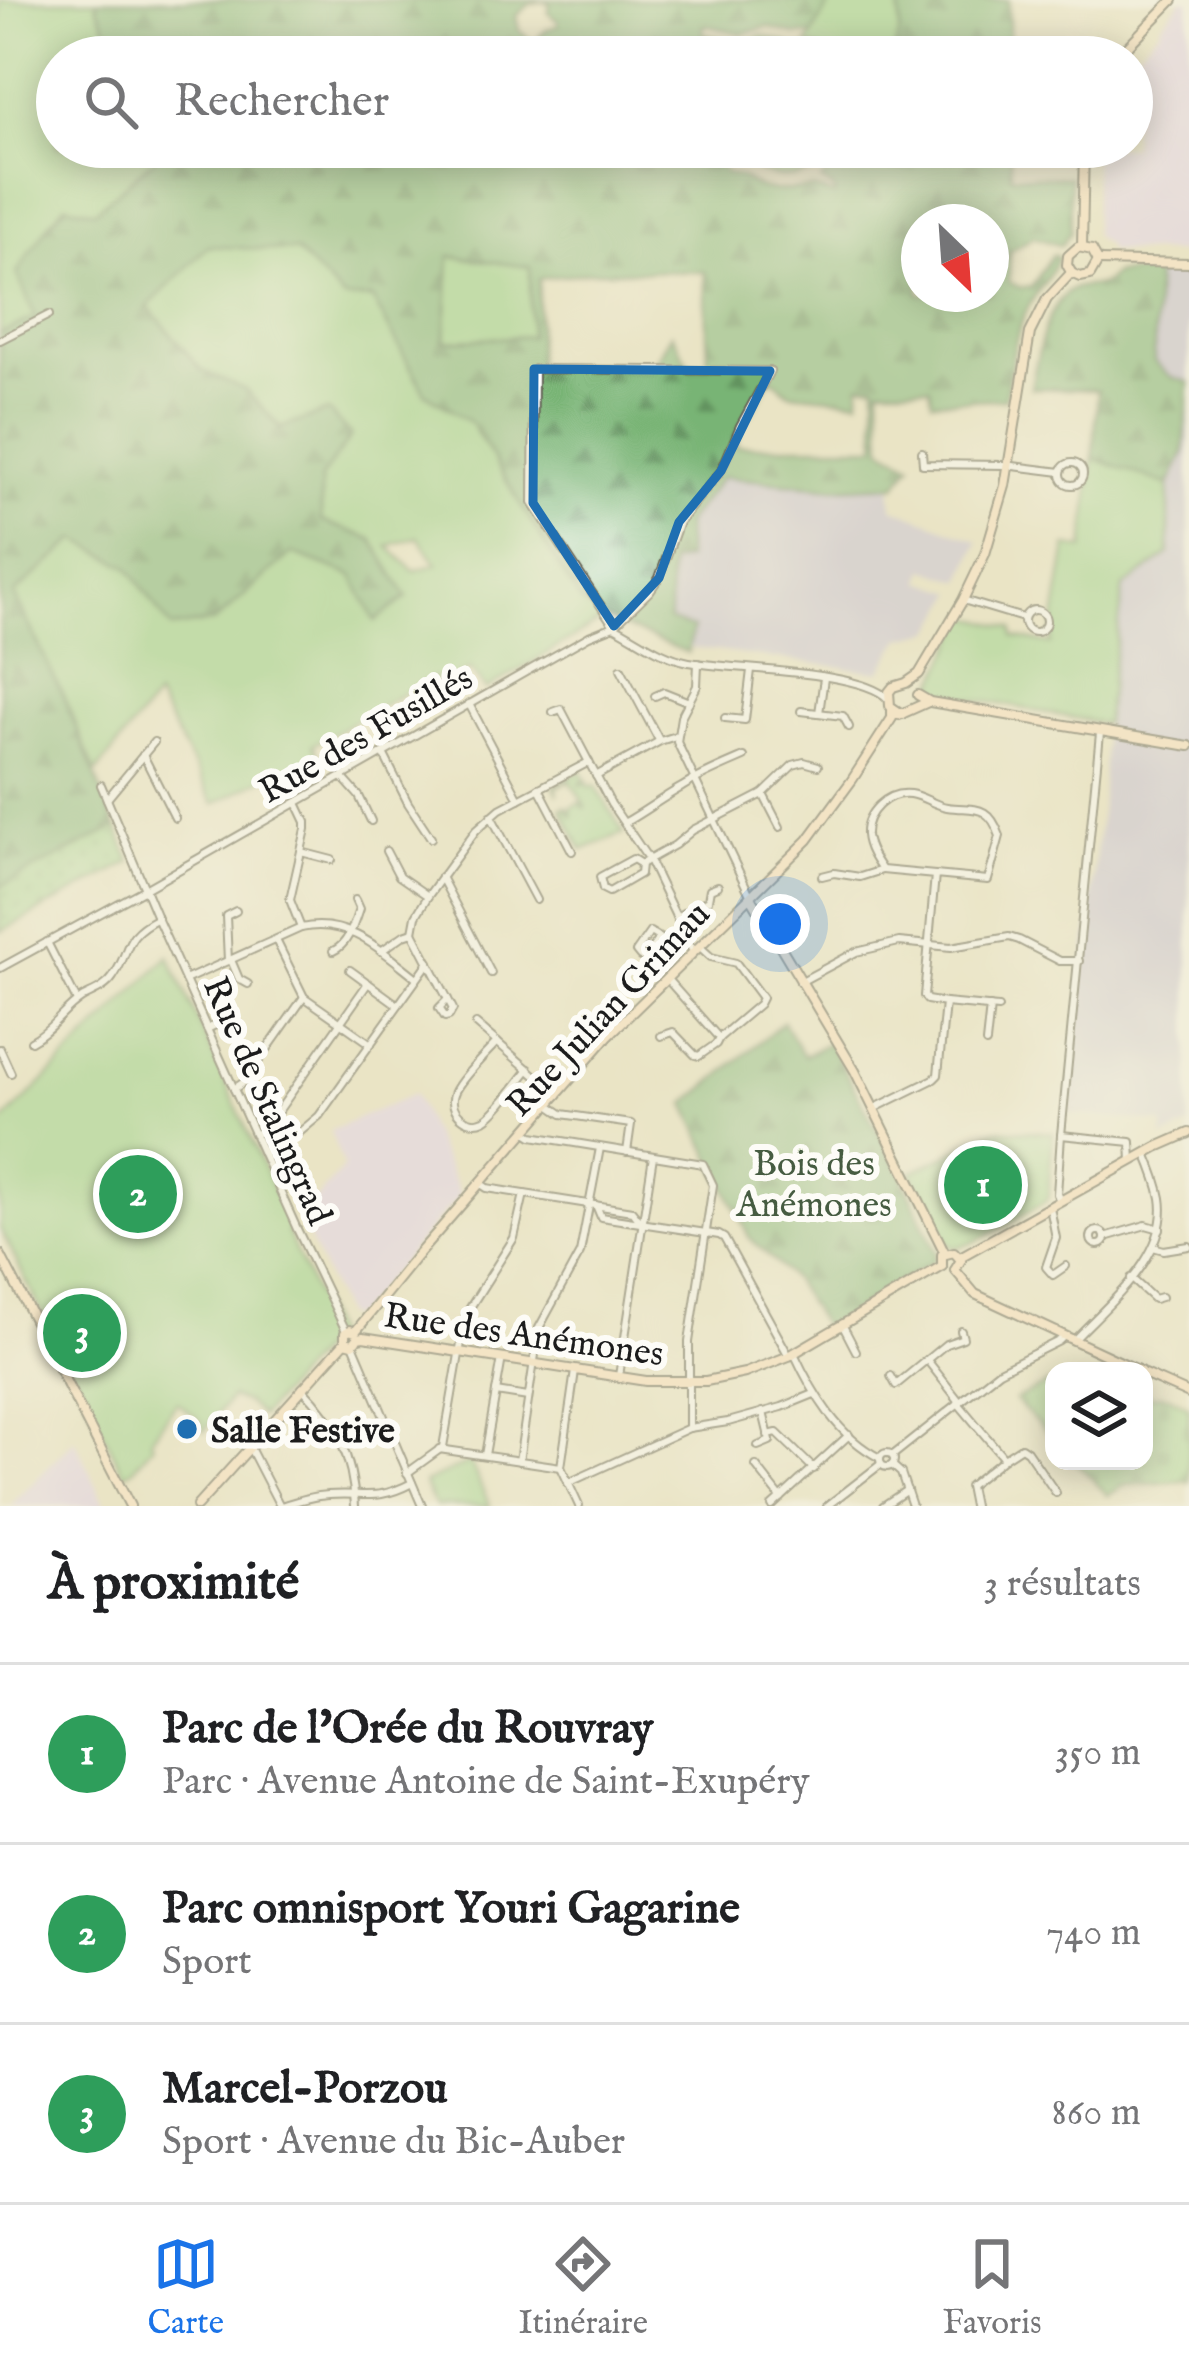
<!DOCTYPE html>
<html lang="fr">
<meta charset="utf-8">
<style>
body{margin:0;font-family:"IM FELL English",serif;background:#f2f2f2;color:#202124}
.controls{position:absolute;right:36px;bottom:36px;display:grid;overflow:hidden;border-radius:24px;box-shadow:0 6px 30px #0003}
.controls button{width:108px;height:108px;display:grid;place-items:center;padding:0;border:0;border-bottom:3px solid #e0e0e0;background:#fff;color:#202124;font:60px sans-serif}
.compass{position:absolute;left:901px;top:204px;width:108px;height:108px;border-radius:50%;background:#fff;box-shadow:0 6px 30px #0003;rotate:155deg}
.you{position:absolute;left:780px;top:924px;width:42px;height:42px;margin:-30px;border:9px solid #fff;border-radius:50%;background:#1a73e8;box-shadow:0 0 0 18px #1a73e833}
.badge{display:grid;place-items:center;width:78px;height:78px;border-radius:50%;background:#1a73e8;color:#fff;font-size:39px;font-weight:700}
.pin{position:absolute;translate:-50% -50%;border:6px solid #fff;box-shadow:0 3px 12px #0006}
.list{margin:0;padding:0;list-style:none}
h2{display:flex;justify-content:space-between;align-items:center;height:156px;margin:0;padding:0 48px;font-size:51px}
h2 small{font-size:39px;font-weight:400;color:#757577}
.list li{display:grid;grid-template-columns:78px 1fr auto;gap:36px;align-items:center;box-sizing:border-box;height:180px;padding:0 48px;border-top:3px solid #e0e0e0}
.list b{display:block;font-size:45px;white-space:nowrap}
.list p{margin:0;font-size:39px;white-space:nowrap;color:#757577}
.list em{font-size:39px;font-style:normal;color:#757577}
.icon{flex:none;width:66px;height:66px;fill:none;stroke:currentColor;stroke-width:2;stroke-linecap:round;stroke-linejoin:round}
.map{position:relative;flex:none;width:1189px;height:1506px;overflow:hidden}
.search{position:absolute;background:#fff;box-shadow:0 6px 30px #0003;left:36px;right:36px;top:36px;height:132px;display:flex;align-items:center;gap:30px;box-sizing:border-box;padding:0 42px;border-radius:66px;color:#757577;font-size:45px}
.sheet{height:696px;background:#fff}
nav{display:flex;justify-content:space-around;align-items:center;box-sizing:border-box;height:168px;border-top:3px solid #e0e0e0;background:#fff;font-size:33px;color:#757577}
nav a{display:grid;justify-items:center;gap:6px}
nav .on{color:#1a73e8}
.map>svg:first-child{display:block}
</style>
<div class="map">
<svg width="1189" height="1506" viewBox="0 0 1189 1506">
<defs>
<pattern id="forest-firs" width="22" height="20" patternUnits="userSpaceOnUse" patternTransform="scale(3)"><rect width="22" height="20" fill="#78b474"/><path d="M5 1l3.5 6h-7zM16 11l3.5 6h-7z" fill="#62925e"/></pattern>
<pattern id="cemetery-stones" width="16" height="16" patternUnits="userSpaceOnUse" patternTransform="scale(3)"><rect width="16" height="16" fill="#95d287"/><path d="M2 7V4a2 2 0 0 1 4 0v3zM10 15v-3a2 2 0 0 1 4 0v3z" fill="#80b474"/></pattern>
<pattern id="garden-dots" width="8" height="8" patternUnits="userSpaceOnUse" patternTransform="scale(3)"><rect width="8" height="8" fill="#95d287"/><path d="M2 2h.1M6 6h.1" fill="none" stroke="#80b474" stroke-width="1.8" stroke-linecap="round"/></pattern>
</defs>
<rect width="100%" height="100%" fill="#fdfcf7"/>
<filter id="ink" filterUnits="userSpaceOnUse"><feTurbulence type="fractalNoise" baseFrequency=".00833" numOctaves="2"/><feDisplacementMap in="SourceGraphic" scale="24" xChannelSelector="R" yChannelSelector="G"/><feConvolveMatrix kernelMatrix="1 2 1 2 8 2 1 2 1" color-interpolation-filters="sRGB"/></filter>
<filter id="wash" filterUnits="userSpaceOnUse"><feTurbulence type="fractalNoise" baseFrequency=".004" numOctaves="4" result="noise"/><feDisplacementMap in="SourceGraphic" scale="48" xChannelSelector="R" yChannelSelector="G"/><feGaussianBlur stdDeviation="2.7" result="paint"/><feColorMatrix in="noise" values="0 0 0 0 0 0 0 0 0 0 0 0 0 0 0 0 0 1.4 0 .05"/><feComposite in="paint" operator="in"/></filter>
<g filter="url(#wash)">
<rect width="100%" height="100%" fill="#eae4c5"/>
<!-- built -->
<g fill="#e3d3f2">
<polygon points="1182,0 1189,0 1189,253 1109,251 1106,244 1094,236 1094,147 1132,147 1132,57 1161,28 1160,26"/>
<polygon points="414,1094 460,1195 354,1317 344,1316 296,1209 308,1208 344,1167 330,1131"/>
<polygon points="75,1440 106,1506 10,1506"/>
</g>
<!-- industrial -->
<g fill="#c6c0da">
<polygon points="1156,271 1189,271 1189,382 1171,377 1154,361"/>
<polygon points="1189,400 1189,1126 1163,1138 1163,1123 1069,1114 1102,796 1105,723 1124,587 1169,554 1169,485 1184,453"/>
<polygon points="722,476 891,482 893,508 979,541 962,581 925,569 921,581 956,592 933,631 902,638 880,672 684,647 667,623 668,563 685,523"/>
</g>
<!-- green -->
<g fill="#95d287" stroke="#587752" stroke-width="3" fill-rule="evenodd">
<polygon points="0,0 97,0 97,6 120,57 57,57 57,147 162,147 164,151 95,211 65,205 48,226 36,317 0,334"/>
<polygon points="831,0 900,4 900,32 892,57 859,57 842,50 837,54 807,45"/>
<polygon points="762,36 787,43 801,57 763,57 760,55 730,57 741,45"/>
<path d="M734,147h100c-4,6 -7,12 -12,17 -24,24 -75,14 -88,-17z"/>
<path d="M208,246l88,5 48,48 28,-1 53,95 46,30 109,178 24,18 -118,71 -16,-21 -30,17 -7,-9 -120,68 8,14 -37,20 -7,-8 -63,33 -58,-107 -60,76 -31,-73 -51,-106 63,-55 51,27 43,62 43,-6 78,-69 61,23 19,-37 -51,-18v-43l29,-42 -22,-24 -47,16 -36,-38 -44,-20 -53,-64zM418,537l19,27 -23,7 -26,-25z"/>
<polygon points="450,256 531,267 530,336 445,341"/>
<polygon points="1093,458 1169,485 1169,554 1124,587 1105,724 931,691 967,616 1013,628 1014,637 1051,644 1067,546 1084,549"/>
<polygon points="581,771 586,779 580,782 581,785 587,782 590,787 595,785 624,833 582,850 561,808 565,806 573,817 570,808 581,802 584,808 586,807 570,781 556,787 558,795 554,786"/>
<polygon points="169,956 291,1229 287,1232 332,1332 332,1337 261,1416 247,1403 231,1397 204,1431 199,1426 202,1422 177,1402 151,1439 153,1445 133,1469 124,1474 0,1229 0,1125"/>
<path d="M997,1129l56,4 -5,64 -2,4c-16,9 -79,51 -94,46 -3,-1 -5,-4 -8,-7l-33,-67z"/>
<polygon points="470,1462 490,1506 435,1506 424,1483"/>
</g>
<!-- forest -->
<g fill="url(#forest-firs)" stroke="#4a6848" stroke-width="3" fill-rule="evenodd">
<path d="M98,0h911v57h-117l8,-25v-28l-68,-4 -20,35h-17l-27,-8 -25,7 -39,-9 -1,9 18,4 6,4 -23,14 -27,-9 -15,-13h-9l-1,5 23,18h-555l-23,-51zM542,1l6,1 2,4 -2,7 10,8 1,4c-13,4 -18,7 -24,19l-16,-14 -3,-14 14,-12z"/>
<path d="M162,147h547l16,26 17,5 16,9 18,4 37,-3 21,7 1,-5 -14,-9 14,-17 15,-9 5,-8h155l1,28 59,2v55l-9,14 -27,-9 -24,14 -1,31 13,6 9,-1 22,-33 5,3c-7,21 -19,30 -29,49 -15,28 -18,62 -24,93l-73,2 -2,-14h-50l2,60 30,17 -16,21 -61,3 -113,-11 -36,46v36l-16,4 -1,58 24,7 -5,25 -84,-34 -24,-18 -109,-178 -46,-30 -53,-95 -28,1 -48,-48 -88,-5 -60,60 53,64 44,20 36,38 47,-17 23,25 -30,42v43l51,18 35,58 -32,24 -22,-45 -61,-23 -78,69 -43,6 -43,-61 -52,-28 -62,55 51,106 51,127 -116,60v-553l35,-17 -18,-44 31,-47 18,-21 29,6 69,-60zM919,222h72v72h-72zM450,256l80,11v69l-85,5zM599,271l106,1 3,93 -17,3 -19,-35 -21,36 -114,-4 2,-86zM771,378l18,15 70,7 1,-16h16v62h-141l8,-19z"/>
<path d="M1156,271l-2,90 17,16 18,5 -5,71 -15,32 -76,-27 5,-68 -67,-2c6,-29 13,-81 40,-98 16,-10 24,5 43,-16z"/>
<polygon points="783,1022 804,1056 829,1042 903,1177 936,1253 934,1261 824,1329 792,1279 749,1237 686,1104"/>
</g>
<!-- cemetery -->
<g fill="url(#cemetery-stones)" stroke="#587752" stroke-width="3">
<polygon points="1054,1381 1054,1440 1015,1400"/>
<path d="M1144,1387l6,10c16,-6 26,2 39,10v76l-3,-2 -61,4 -17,10 -33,-34h69z"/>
</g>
<!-- garden -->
<polygon fill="url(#garden-dots)" stroke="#587752" stroke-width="3" points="117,827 131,862 0,932 0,887"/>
</g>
<g filter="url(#ink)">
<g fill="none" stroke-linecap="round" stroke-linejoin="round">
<!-- street casing -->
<g stroke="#646257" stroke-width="10">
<g id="street">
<polyline points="0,340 49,315"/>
<polyline points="922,452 923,464 1005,465 1061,472"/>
<circle cx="1072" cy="474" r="11"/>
<polyline points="963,600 1023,618"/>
<circle cx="1035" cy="621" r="11"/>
<path d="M614,626c25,13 47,31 75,36 43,8 173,8 199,37"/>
<polyline points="698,663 697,686 681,717 677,742 751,897"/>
<polyline points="621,669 659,740"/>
<polyline points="655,696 664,692 689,702"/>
<polyline points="469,704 519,799"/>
<polyline points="801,711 843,716 849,727"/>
<polyline points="553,712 561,709 611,804 649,860 693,952"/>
<polyline points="819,713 824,678"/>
<polyline points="725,718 745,720 751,670"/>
<polyline points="383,753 408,803 431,838"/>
<polyline points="143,755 175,818"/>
<polyline points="596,776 660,741 676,736"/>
<polyline points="342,777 359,796 371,821"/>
<polyline points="101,785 158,920 297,1229 346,1331"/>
<polyline points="539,788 572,851"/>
<polyline points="763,794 780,827"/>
<polyline points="107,799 154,742"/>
<polyline points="297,803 306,822 306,829 290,900 301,928"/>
<polyline points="491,816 536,900"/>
<path d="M624,823c20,-11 38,-25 58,-36 19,-12 41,-21 62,-30"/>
<polyline points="386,851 399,876 428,896"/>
<polyline points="301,852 332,860"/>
<polyline points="641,864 640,874 609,892 603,889 600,877 633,859 641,864 675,845 693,830 763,794 793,765 804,762 818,766"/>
<polyline points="822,876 834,873 860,877 882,870"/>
<polyline points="441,877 491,973"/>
<polyline points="676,917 708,900 710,889 718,886"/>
<polyline points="413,932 416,916 428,896 476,830 500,809 589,762"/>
<polyline points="413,932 453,1009 449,1016 445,1017 439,1008 448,999"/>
<polyline points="659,938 647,956 640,957 636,952 650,932 663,940 682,932"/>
<polyline points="276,940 304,997 371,1044"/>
<polyline points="47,942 77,1001"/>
<polyline points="699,946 711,957 736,963 762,998 759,1004 719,1038"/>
<path d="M333,951c15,-6 21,-27 26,-42l-4,-9"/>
<polyline points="381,951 404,935 413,932"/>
<polyline points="231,960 239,979 248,984"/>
<polyline points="228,961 226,916 236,911"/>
<polyline points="0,968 145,889 589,636 614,626 650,591 659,578 679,522 721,471 740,426 770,371 534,369 533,503 614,626"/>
<polyline points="350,970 398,1005"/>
<path d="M185,980l116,-52c47,-11 81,23 116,50"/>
<polyline points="800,982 856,952 899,942 951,947 1009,937 1019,940 1060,961 1079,961"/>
<polyline points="945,1003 998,1008"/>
<polyline points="476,1024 558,1095"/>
<polyline points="207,1029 222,1022 228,1023"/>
<polyline points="661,1036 673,1032 695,1055 699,1056 716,1044 719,1038 666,978"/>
<path d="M31,1041c20,-10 32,-31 51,-43 11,-6 24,-10 31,-21 19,-28 8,-40 45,-59"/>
<path d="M497,1042c-11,12 -38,38 -43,52 -6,17 14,34 30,26 13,-7 34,-38 45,-51"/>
<polyline points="986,1043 990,1007"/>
<polyline points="0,1049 11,1073"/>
<polyline points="234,1089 244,1082 304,997"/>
<polyline points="549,1105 562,1114 631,1124 627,1152"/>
<path d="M875,1108l59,-29 4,-4 7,-72 -18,-3 -3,-4 11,-121 53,5 12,-44c-12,-34 -26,-25 -53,-29 -13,-2 -24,-11 -37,-13 -23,-3 -45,19 -44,41 1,13 9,25 16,35l53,5"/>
<polyline points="268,1126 271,1149"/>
<polyline points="526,1132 532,1136 703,1164 713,1185 689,1342 689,1428"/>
<polyline points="255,1135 268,1126 368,983"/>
<polyline points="1061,1135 1131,1142 1132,1161"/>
<polyline points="263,1153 294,1137 319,1116 429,962"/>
<polyline points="481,1184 487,1188 632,1211 640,1221"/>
<polyline points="1060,1201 1057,1194 1061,1135 1100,733"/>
<polyline points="596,1205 601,1217 719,1235 724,1238 789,1356"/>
<polyline points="1050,1207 1056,1238 1046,1267 1053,1275 1066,1266"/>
<circle cx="1098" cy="1238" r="7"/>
<polyline points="1105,1237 1146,1225 1160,1229"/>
<polyline points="1153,1247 1164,1250 1189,1246"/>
<polyline points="1131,1278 1154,1299 1161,1297"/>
<polyline points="843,1326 856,1351"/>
<path d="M1075,1339c35,-37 95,-84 86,-141 -3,-16 -9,-31 -15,-45"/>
<polyline points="353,1344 422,1506"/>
<path d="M794,1353c19,41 44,84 86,105"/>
<polyline points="927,1360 960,1402"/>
<polyline points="575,1371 561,1467 579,1506"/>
<polyline points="619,1376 653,1156"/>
<polyline points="891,1376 896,1385 946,1344 963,1338 961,1331"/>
<path d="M302,1388c34,34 51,69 53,118"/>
<polyline points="496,1392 528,1397"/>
<polyline points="958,1403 1004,1458 969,1486 973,1506"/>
<polyline points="768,1435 777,1433 814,1469"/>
<polyline points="249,1446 280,1506"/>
<polyline points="758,1446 770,1441 763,1412"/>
<polyline points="439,1449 561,1467"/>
<circle cx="887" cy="1460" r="7"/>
<polyline points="485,1455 502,1358"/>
<polyline points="892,1456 999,1371 1059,1341 1064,1336"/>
<polyline points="1004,1458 1021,1447 1027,1451 1056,1493"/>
<polyline points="519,1461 539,1328 580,1253 600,1148"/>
<polyline points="892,1465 901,1473 912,1506"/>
<polyline points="756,1466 781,1498"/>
<polyline points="407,1473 443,1447 466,1314 514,1238 524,1194"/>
<polyline points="568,1483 689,1428 728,1422 782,1407 814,1394"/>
<path d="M281,1506c15,-5 31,-10 47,-11 36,-3 48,7 84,-12"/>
<polyline points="772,1506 849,1435"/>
<polyline points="827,1506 881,1464"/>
<polyline points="883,1506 907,1490"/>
</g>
</g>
<!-- secondary casing -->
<g stroke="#646257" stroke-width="12">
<g id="secondary">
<polyline points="1117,57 1173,0"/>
<polyline points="1082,247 1084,147"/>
<polyline points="1098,261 1189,263"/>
<polyline points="1071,272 1067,265 1068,256 1078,247 1092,250 1098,261"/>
<polyline points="1071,273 1080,277 1090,275 1098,261"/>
<polyline points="918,695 930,702 1189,746"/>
<polyline points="902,714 890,706 889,692 893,687 906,683 919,674 963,600 985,554 1005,486 1030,333 1047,299 1071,273"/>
<polyline points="899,715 928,702"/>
<polyline points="751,897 855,1071 945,1253"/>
<polyline points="0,1254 130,1506"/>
<polyline points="960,1257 1157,1147 1189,1133"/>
<polyline points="942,1266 942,1255 954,1252 961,1260 955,1270"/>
<polyline points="955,1270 975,1294 1140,1371"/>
<polyline points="345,1342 353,1344 358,1338 363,1337 646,1381 706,1381 745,1373 789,1356 942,1266"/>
<polyline points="1144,1374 1189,1394"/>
<polyline points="197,1506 345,1342 345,1333 350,1330 355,1332 415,1258 608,1036 808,840 852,780 892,718 892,709"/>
</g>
</g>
<!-- street -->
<use href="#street" stroke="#fff" stroke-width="6"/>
<!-- secondary -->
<use href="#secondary" stroke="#ffe4c6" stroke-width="8"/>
</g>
</g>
<!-- marked area -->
<path d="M0 0H1189V1506H0ZM534,369l236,2 -49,100 -42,51 -20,56 -45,48 -81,-123z" fill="#eae4c5" fill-opacity=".55" fill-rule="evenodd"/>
<path fill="none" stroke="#1f6fb2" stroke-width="9" stroke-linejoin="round" d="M534,369l236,2 -49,100 -42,51 -20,56 -45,48 -81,-123z"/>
<!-- markers -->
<circle fill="#1f6fb2" stroke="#fdfcf7" stroke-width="4.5" cx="187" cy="1429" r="12"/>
<g text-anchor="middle" stroke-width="12" stroke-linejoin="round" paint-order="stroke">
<!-- street labels -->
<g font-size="36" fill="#1c1c1c" stroke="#fdfcf7">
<text transform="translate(365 733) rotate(-30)" y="13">Rue des Fusillés</text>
<text transform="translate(607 1008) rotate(-47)" y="13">Rue Julian Grimau</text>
<text transform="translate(269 1100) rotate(66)" y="13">Rue de Stalingrad</text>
<text transform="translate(524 1333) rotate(8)" y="13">Rue des Anémones</text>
</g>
<!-- park labels -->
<g font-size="36" fill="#465c41" stroke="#fdfcf7">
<text x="814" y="1175">Bois des<tspan x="814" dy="41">Anémones</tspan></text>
</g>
<!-- poi labels -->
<g font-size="36" font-weight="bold" fill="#1c1c1c" stroke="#fdfcf7" text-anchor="start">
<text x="211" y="1442">Salle Festive</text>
</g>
</g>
</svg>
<div class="controls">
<button><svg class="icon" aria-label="layers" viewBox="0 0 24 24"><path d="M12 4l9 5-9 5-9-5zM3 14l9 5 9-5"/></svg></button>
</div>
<svg class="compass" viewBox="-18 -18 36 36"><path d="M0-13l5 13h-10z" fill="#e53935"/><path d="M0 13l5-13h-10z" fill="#757577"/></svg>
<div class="you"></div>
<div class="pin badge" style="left:983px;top:1185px;background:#2e9e5b">1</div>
<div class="pin badge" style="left:138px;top:1194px;background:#2e9e5b">2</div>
<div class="pin badge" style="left:82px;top:1333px;background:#2e9e5b">3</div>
<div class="search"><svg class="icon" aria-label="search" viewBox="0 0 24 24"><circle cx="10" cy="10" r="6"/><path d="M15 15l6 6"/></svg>Rechercher</div>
</div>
<section class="sheet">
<h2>À proximité<small>3 résultats</small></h2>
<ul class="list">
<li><span class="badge" style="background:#2e9e5b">1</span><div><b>Parc de l'Orée du Rouvray</b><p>Parc · Avenue Antoine de Saint-Exupéry</p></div><em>350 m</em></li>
<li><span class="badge" style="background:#2e9e5b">2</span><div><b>Parc omnisport Youri Gagarine</b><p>Sport</p></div><em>740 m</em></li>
<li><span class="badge" style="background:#2e9e5b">3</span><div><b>Marcel-Porzou</b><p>Sport · Avenue du Bic-Auber</p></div><em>860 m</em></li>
</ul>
</section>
<nav>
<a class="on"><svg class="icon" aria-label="map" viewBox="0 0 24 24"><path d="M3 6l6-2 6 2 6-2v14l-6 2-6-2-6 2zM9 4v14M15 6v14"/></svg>Carte</a>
<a><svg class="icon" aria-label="directions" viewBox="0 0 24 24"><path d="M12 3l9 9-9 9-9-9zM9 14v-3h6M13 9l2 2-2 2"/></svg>Itinéraire</a>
<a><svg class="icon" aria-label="saved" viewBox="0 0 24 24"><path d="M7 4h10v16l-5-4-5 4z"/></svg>Favoris</a>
</nav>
